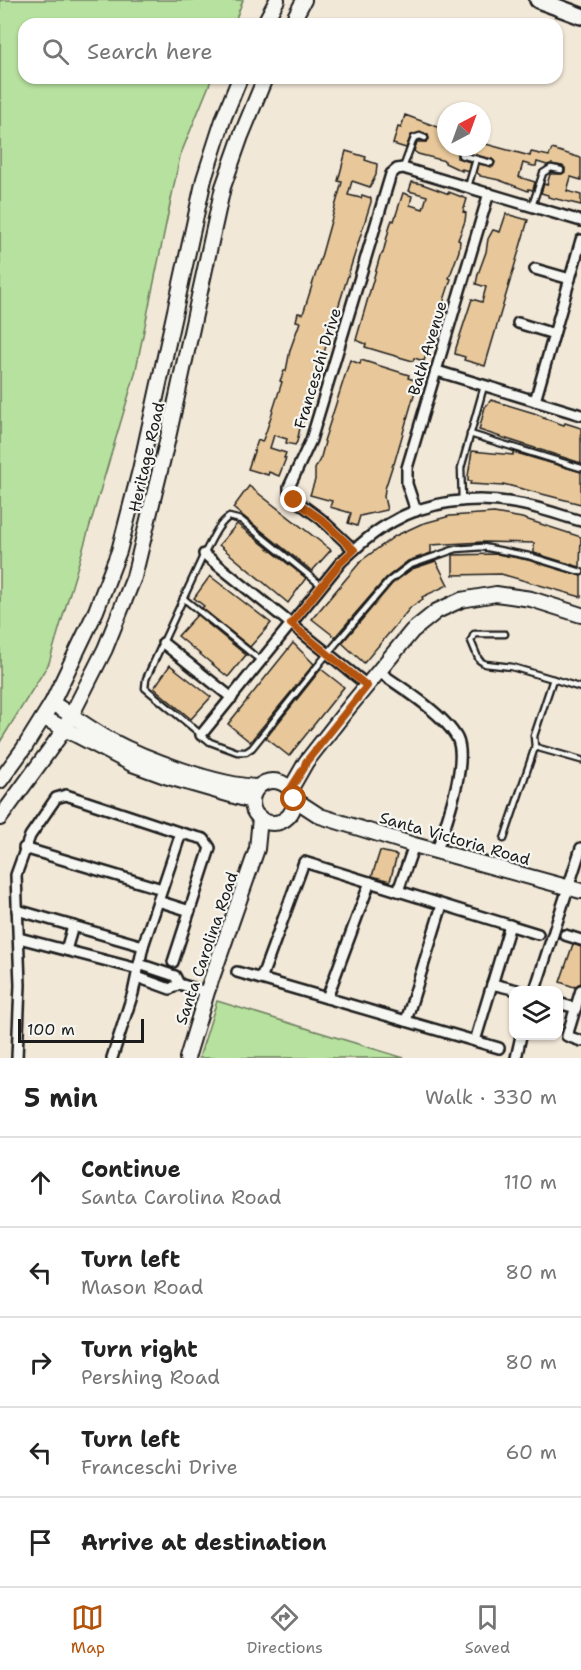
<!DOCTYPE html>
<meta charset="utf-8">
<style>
body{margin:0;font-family:"Shantell Sans",sans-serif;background:#f6f6f6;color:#222}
.controls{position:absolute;right:18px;bottom:18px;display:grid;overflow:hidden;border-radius:12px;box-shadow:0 2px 4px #0004}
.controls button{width:54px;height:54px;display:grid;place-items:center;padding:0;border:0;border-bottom:2px solid #e0e0e0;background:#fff;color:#222;font:30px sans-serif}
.compass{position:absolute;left:437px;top:102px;width:54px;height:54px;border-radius:50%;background:#fff;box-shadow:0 2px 4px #0004;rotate:41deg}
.scale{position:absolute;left:18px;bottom:15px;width:126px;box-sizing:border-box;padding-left:6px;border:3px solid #1c1c1c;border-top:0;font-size:16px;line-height:21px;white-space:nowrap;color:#1c1c1c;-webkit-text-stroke:4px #f6f6f2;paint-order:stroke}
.stop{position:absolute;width:18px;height:18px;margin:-14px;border:4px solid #b45309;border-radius:50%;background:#fff}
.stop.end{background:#b45309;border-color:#fff;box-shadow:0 2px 6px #0008}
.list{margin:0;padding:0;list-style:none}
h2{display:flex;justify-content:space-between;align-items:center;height:78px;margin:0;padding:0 24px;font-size:26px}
h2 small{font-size:20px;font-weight:400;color:#767676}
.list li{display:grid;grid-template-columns:39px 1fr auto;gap:18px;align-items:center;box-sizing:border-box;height:90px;padding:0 24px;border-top:2px solid #e0e0e0}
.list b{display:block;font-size:22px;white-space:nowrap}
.list p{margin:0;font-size:20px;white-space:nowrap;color:#767676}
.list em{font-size:20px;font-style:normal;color:#767676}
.icon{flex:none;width:33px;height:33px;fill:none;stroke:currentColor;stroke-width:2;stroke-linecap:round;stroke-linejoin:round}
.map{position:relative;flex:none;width:581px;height:1058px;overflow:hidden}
.search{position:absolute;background:#fff;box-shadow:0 2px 4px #0004;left:18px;right:18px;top:18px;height:66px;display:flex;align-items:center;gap:15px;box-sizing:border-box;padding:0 21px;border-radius:18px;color:#767676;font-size:22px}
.sheet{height:528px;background:#fff}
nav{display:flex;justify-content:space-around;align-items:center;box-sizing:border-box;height:84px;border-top:2px solid #e0e0e0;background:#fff;font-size:16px;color:#767676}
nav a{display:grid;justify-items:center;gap:3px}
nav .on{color:#b45309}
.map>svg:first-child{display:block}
</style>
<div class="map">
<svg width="581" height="1058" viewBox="0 0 581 1058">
<rect width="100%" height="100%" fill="#f2e8d8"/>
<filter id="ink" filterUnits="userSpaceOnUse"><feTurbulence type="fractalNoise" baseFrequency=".0167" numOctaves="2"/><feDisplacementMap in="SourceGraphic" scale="12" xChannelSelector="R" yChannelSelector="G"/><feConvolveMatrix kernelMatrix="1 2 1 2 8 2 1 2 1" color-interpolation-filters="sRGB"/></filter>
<g filter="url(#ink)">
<!-- green -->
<g fill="#b7e19e" stroke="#6a7e5d" stroke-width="1.5">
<polygon points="0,0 243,0 234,24 24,24 24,78 212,78 180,156 135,374 49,663 0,742"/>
<polygon points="217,1001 404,1058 199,1058"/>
</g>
<!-- building -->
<g fill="#e8c89a" stroke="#1c1c1c" stroke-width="1.5">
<polygon points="405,115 446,130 446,147 482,147 482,143 530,156 531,152 549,156 552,149 581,158 581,180 571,177 567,191 581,195 581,205 548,197 548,195 541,193 544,184 547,185 550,174 562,174 565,172 565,168 562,166 551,164 547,165 537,162 536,166 533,166 523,163 519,177 535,182 533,190 528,189 528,191 499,180 480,176 480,175 477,173 479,164 493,167 495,162 492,159 459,151 457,154 457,158 470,162 468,171 462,169 462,171 445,163 445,161 418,154 414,151 417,142 426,142 429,139 428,135 422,132 411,135 406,148 393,144 398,127 401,128"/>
<polygon points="346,151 366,157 365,160 377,164 376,175 370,187 352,181 348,195 361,198 362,195 371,198 371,202 322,359 320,369 312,392 310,404 300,428 297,442 295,445 286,443 287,439 274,435 270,448 286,453 284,458 286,458 279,476 269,472 268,475 248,469 258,440 262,442 266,432 282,382 280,381 284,371 286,371 290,350 300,322 296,321 298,313 303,314 321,257 342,182 338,181"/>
<polygon points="412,182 422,184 449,194 449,192 467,199 463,212 466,213 465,221 458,240 460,241 459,251 451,273 449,278 451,279 424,361 414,358 413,361 385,353 365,347 366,344 356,340 380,256 383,253 390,225 392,220 394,221 403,193 412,196 410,205 423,209 427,196 409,191"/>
<polygon points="506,214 528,220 485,366 464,360 465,357 455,354 456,348 472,299 482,302 486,287 476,284 478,274 486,252 488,239 493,230 500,232"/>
<polygon points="350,360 360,364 361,360 409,375 408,378 418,381 394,464 393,464 385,489 384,497 387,510 360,516 357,526 348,523 351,513 330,507 332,501 310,495 315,480 315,469 321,457 325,442 324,441"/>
<polygon points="491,400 534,413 544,417 543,418 564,425 565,423 581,428 581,463 479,430 485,407"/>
<polygon points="472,451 513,455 513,452 581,472 581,504 503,484 503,486 470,484 471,481 468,481 468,476"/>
<polygon points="249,486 331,550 312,571 233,508"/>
<polygon points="494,513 522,518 581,537 580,567 534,553 534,543 482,542 431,545 431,553 408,561 386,578 335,637 312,619 362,560 395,536 421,524 450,516"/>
<polygon points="237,524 306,578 288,603 219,545"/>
<polygon points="497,554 528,560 581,576 581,597 501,574 453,575 453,555"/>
<polygon points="436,561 448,585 422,597 423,599 411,607 364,663 342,643 392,584 412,569"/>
<polygon points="210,576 271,623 250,647 202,608 204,606 194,598"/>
<polygon points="197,615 246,655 228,677 178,636"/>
<polygon points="293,643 314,664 250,742 228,724"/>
<polygon points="170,665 211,697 191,719 154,688"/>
<polygon points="321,669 344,687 289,756 266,738"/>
<polygon points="380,851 397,855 390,881 372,876"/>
<polygon points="573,944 581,947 581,983 574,987 560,982"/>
</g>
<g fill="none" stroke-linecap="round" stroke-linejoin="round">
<!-- lane casing -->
<g stroke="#1c1c1c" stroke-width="9">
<g id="lane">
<polyline points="461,155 491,163"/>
<polyline points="403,168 414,138 420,136 425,138"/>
<polyline points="468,187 476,159"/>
<polyline points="532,206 543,173 551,168 561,170"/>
<polyline points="470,434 581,468"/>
<polyline points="462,501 461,468 484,386"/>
<path d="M322,586l-81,-66 -12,-3c-12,8 -18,25 -25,37l-58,125 -1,9 65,54 27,10h9l6,-4 76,-95 61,-72 21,-16 46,-16 27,-2 46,9 52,16"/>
<polyline points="183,598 261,661"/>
<polyline points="505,634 474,634 471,641 479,660 485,664 512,667 553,679"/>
<polyline points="535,747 581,760"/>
<polyline points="504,839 535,747 534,736 553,679 581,688"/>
</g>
</g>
<!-- street casing -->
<g stroke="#1c1c1c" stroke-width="14">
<g id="street">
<polyline points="535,269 570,279"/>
<polyline points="518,323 554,334"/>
<polyline points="437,371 581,415"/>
<polyline points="535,401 581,240"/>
<polyline points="416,511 407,484 407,468 489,193"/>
<polyline points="354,550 321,519 294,499 289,492 289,487 311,440 391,174 397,169 403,168 581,221"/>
<polyline points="204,554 367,685"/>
<polyline points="163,643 232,698"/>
<path d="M379,672c22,15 65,42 78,66 12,24 -12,87 -20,113"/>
<path d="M201,735l140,-173c16,-15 32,-30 51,-40 35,-21 82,-26 122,-19 22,3 45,12 67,18"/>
<polyline points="24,848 162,889"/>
<polyline points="398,891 414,845"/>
<polyline points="158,901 190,911"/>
<polyline points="17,910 143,946"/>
<polyline points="565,935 581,940"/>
<polyline points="19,938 138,969"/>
<polyline points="66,950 73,926"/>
<polyline points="173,962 210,848 204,839 181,833"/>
<polyline points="237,972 499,1048"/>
<polyline points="137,977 170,989 179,984 175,976 139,964"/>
<polyline points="261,979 304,862 538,934"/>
<polyline points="179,984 207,992"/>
<polyline points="492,984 517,990"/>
<polyline points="535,990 581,848"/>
<polyline points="581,990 567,1036 581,1041"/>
<polyline points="327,998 370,882"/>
<polyline points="558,1003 576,1008"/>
<polyline points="406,1021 442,905"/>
<polyline points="475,1041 510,925"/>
<polyline points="17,1058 20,985 16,875 30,836 56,798 66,795 181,833 143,946 133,993 112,1058"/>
<polyline points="516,1058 521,1036"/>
</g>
</g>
<!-- secondary casing -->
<g stroke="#1c1c1c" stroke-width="18">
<g id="secondary">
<polyline points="264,24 277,0"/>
<polyline points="291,24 304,0"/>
<path d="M52,703c20,12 38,26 58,37 35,19 109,46 148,47"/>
<polyline points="44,718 132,764 165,776 252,801"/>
<circle cx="273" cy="802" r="21"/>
<polyline points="0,781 24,748 52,703 96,611 119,551 140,470 204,179 224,117 240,78"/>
<polyline points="290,790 306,762 350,706 412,631 437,611 461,600 496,594 531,599 581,615"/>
<polyline points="294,799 320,816 414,845 581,891"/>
<polyline points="0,818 64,730 105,649 134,577 167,442 223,187 241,136 265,78"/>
<polyline points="187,1058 207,992 257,849 260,818"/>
</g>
</g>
<!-- primary casing -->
<g stroke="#1c1c1c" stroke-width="20">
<polyline id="primary" points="538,0 581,16"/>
</g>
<!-- lane -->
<use href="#lane" stroke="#f6f6f2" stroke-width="4.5"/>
<!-- street -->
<use href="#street" stroke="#f6f6f2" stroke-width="9"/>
<!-- secondary -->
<use href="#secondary" stroke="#f6f6f2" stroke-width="14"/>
<!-- primary -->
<use href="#primary" stroke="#f6f6f2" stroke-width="15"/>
</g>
</g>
<g fill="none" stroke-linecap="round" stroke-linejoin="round" filter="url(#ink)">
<!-- route -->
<polyline stroke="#b45309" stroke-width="8" points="294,500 321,519 354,550 341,562 291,624 367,686 306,762 304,768 290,790 294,799"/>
</g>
<g text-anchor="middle" stroke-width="4.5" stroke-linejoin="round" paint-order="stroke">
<!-- street labels -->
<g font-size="16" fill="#1c1c1c" stroke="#f6f6f2">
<text transform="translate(427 348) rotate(-73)" y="6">Bath Avenue</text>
<text transform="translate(317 368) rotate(-73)" y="6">Franceschi Drive</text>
<text transform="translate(146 457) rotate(-77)" y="6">Heritage Road</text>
<text transform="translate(455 838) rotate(16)" y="6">Santa Victoria Road</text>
<text transform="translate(206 948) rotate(-71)" y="6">Santa Carolina Road</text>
</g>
</g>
</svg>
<div class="controls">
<button><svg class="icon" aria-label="layers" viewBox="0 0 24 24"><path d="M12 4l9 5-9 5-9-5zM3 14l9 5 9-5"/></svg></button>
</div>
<svg class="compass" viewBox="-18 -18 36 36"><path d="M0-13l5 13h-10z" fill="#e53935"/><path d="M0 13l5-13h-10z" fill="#767676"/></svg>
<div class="scale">100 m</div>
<div class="stop" style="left:294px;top:799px"></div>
<div class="stop end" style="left:294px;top:500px"></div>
<div class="search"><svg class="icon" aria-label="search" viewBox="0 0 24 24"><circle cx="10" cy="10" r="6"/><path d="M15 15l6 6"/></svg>Search here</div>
</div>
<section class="sheet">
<h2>5 min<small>Walk · 330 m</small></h2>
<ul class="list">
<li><svg class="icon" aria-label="ahead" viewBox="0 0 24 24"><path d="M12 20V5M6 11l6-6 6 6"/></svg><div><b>Continue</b><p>Santa Carolina Road</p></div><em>110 m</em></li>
<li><svg class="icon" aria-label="left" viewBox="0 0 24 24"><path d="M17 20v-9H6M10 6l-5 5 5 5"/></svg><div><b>Turn left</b><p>Mason Road</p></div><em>80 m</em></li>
<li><svg class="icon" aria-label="right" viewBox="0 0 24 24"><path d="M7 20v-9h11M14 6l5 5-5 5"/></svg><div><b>Turn right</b><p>Pershing Road</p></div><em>80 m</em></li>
<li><svg class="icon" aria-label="left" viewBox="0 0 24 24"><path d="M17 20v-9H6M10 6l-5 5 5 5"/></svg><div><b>Turn left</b><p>Franceschi Drive</p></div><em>60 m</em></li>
<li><svg class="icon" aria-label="arrive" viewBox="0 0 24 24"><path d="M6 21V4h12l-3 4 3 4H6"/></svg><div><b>Arrive at destination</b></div></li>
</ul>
</section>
<nav>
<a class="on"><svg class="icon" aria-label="map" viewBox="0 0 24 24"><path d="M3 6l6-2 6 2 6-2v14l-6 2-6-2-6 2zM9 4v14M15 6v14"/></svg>Map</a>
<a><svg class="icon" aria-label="directions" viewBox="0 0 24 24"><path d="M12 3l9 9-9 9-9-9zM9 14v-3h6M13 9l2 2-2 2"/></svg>Directions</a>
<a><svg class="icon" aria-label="saved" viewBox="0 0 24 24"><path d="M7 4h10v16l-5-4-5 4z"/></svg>Saved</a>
</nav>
